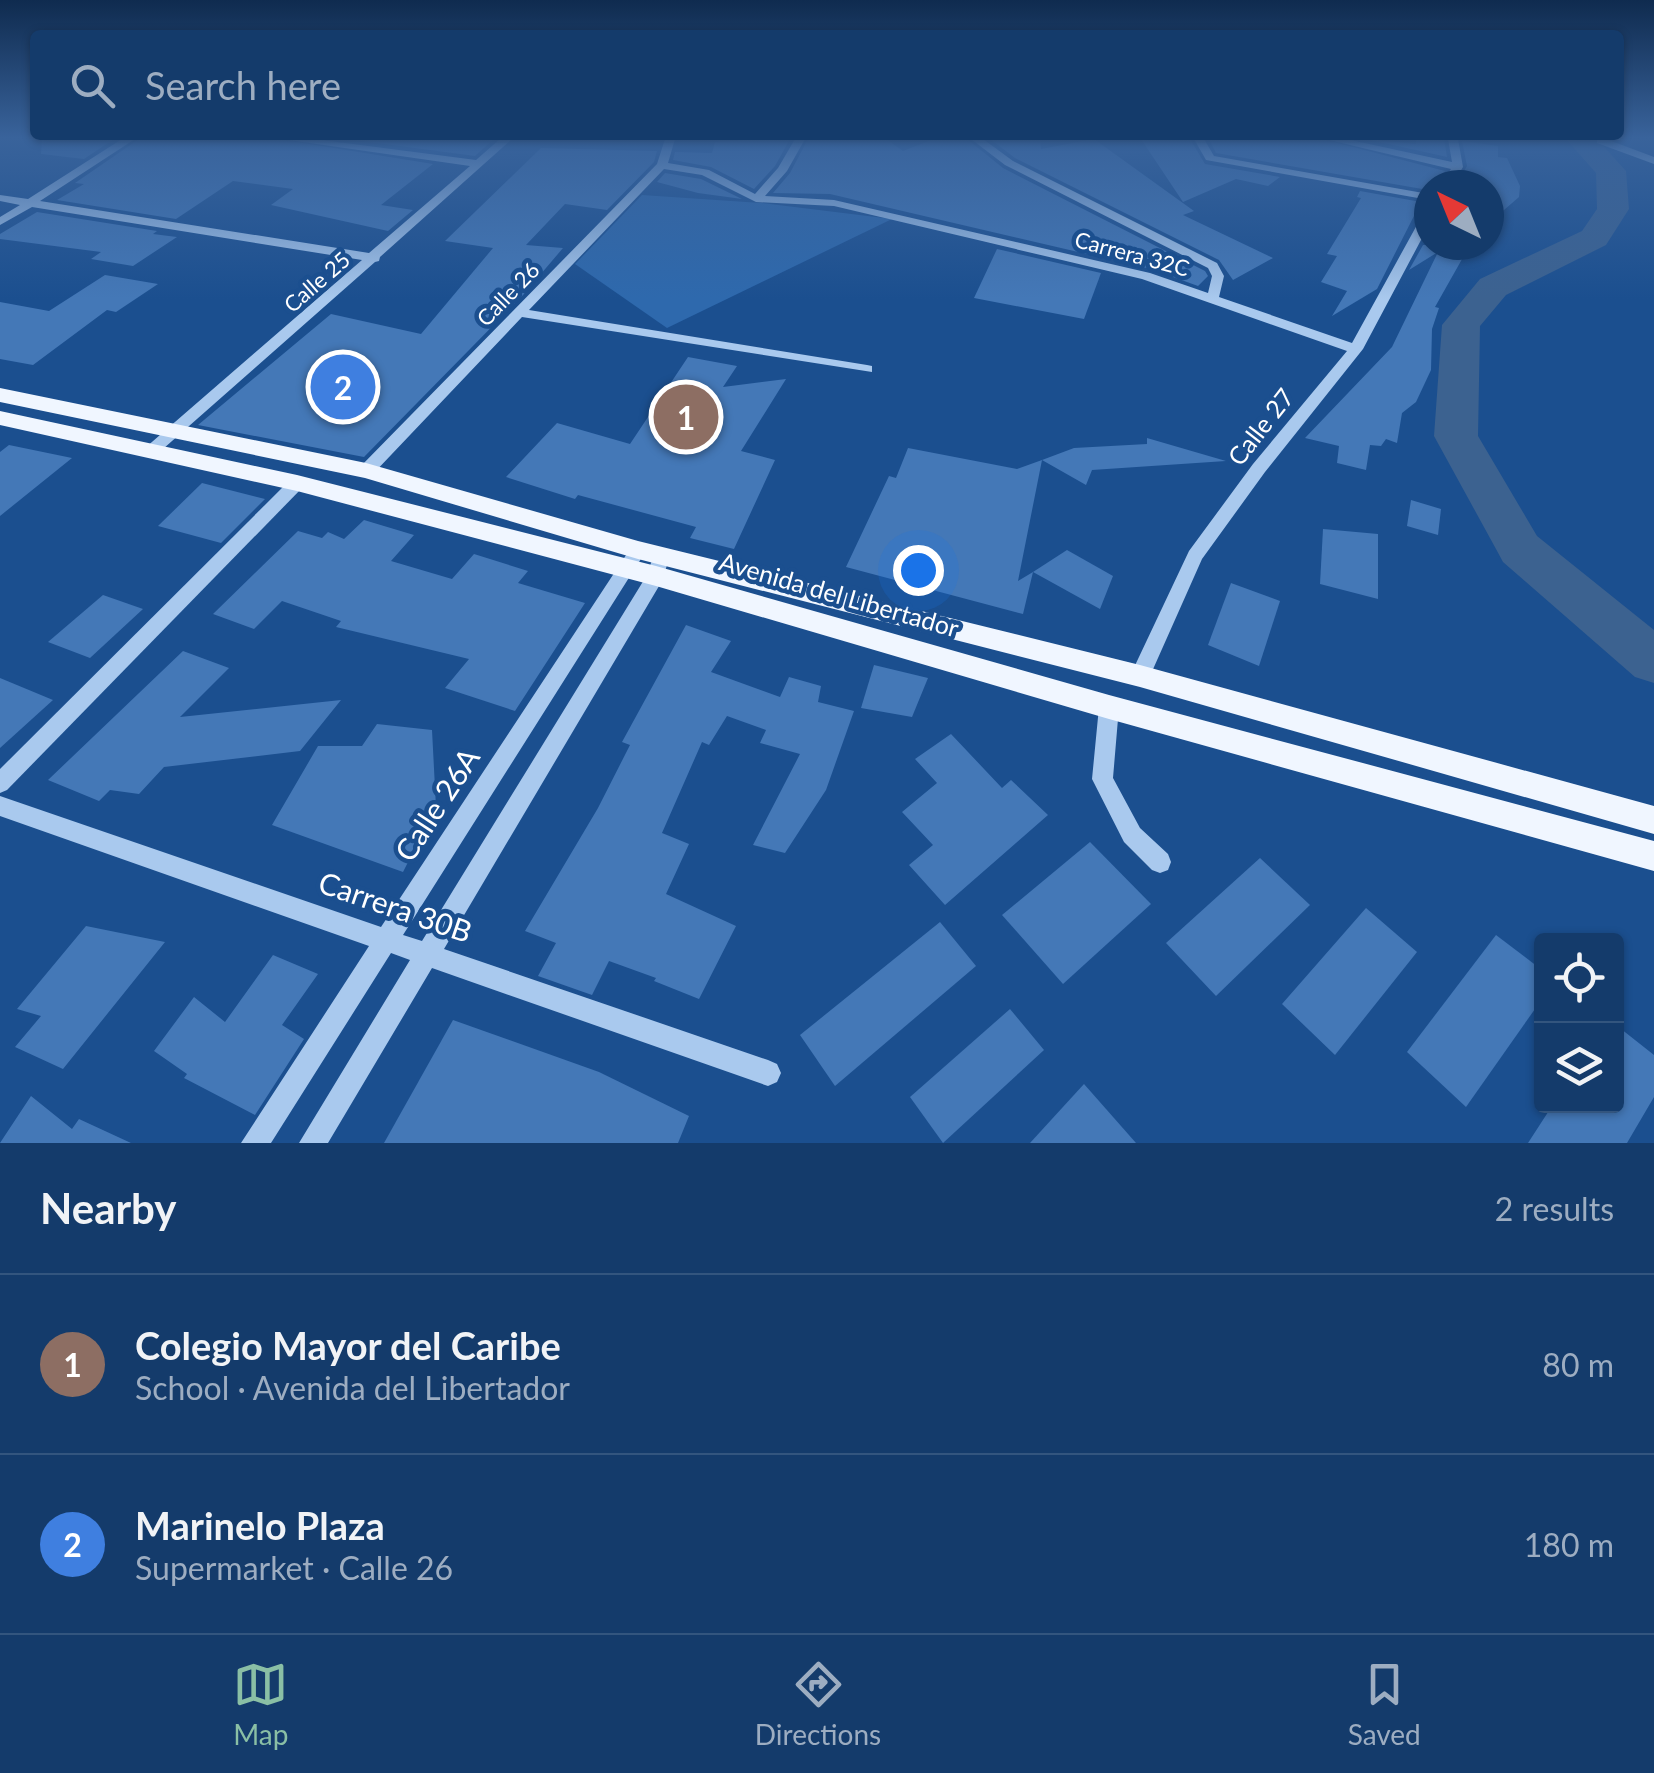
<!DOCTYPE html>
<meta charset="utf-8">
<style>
body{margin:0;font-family:Lato,sans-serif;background:#214673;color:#f1f3f6}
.controls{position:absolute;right:30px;bottom:30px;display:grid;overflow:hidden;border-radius:10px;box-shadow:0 2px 8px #0004}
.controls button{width:90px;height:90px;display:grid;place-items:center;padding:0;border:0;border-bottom:2px solid #33557e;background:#143b6b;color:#f1f3f6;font:50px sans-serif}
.compass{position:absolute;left:1414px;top:170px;width:90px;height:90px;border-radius:50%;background:#143b6b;box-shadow:0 2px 8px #0004;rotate:317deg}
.you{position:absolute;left:918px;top:570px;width:35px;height:35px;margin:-25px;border:8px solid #fff;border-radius:50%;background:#1a73e8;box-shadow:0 0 0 15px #1a73e833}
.badge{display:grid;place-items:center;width:65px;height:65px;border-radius:50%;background:#8abfa5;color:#fff;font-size:32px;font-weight:700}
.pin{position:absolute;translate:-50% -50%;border:5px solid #fff;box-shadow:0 2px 10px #0006}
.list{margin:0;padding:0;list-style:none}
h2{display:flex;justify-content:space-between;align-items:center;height:130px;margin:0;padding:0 40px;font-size:42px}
h2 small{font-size:32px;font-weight:400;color:#9dadc1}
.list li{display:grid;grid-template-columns:65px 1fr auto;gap:30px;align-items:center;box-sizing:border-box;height:180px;padding:0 40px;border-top:2px solid #33557e}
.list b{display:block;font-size:38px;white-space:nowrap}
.list p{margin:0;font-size:32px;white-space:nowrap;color:#9dadc1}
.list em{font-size:32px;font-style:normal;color:#9dadc1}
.icon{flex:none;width:55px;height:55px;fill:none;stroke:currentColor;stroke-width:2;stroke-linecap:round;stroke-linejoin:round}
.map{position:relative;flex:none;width:1654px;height:1143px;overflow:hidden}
.search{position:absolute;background:#143b6b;box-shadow:0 2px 8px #0004;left:30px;right:30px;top:30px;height:110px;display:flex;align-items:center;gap:25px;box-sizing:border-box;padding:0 35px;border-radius:10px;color:#9dadc1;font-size:38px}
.sheet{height:490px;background:#143b6b}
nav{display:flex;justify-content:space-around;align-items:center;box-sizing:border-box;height:140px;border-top:2px solid #33557e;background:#143b6b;font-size:28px;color:#9dadc1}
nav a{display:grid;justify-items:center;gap:5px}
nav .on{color:#8abfa5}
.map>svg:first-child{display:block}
</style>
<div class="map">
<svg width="1654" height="1143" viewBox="0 0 1654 1143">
<rect width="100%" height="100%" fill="#1b4f8f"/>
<!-- green -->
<polygon fill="#2e69ad" points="642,195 761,203 892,219 667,328 575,264"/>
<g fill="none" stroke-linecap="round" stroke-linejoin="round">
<!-- river -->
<polygon fill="#3c6290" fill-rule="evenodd" points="1566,139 1597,139 1626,171 1629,209 1606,245 1506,295 1480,326 1478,436 1537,536 1654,630 1654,683 1635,677 1503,562 1496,549 1434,436 1442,325 1480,279 1582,231 1597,209 1596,173"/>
</g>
<!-- building -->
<g fill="#4478b7">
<polygon points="42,139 114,139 84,159 41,154"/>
<polygon points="139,139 278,139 433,164 381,205 413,210 388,231 271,205 293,189 233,181 176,219 57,200 84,184 75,183"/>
<polygon points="347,139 494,139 475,156"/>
<polygon points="761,139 790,139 775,166 754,189 711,167 673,160 675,152 712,153 715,142"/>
<polygon points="808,139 886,139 903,151 934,139 967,139 1003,168 1205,271 1208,276 1198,286 1151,269 830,194 773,193 790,173"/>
<polygon points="990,139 1040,139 1041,149 1094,139 1194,211 1183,215 1273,258 1233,280 1219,260 1015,158"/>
<polygon points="1141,139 1190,139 1205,164 1280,177 1268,186 1236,179 1183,202"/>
<polygon points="1209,139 1322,139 1445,171 1436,185 1429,185 1428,190 1216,153"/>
<polygon points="1366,139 1416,144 1416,139 1444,139 1447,157"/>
<polygon points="1462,141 1498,146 1498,157 1507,158 1520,186 1519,197 1489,223 1489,185 1456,185 1467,166"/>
<polygon points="541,148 657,151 654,162 607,210 565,204 526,245 563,248 523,295 364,457 198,425 331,314 421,334 493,248 445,241"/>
<polygon points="665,173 701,179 742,199 698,193 657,182"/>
<polygon points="1360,191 1421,202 1377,289 1332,316 1347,291 1321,282 1337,256 1327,254 1361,198 1357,197"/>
<polygon points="37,212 157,231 153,234 177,237 133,266 91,259 101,252 0,239 0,234"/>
<polygon points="1423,245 1470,245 1435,307 1439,308 1432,329 1431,370 1416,402 1402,413 1397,443 1386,439 1381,446 1370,445 1366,470 1337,463 1339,446 1305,438 1392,347 1438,252 1409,270"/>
<polygon points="997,249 1101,273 1084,319 974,298"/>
<polygon points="105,275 158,284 116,312 107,310 33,365 0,359 0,302 49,311"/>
<polygon points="688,357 737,366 723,387 786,379 741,451 775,460 734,549 690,538 696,527 578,495 575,499 506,477 557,423 630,444"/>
<polygon points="1147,438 1226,461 1092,470 1086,485 1042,460 1074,448 1147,444"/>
<polygon points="9,445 72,458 0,516 0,452"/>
<polygon points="908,448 1017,469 1042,460 1018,581 1033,572 1023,614 846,567 889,476 896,478"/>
<polygon points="202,483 265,499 221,543 158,526"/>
<polygon points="1411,500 1441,509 1438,535 1407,526"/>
<polygon points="364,520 414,535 391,561 452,579 474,554 528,571 518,583 585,603 515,711 445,688 469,659 336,627 341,621 282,601 254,629 213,614 298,531 322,538 328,532 344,539"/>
<polygon points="1323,529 1378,534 1378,599 1320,584"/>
<polygon points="1067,550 1113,576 1100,609 1033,572"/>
<polygon points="1231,583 1280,601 1259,666 1208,645"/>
<polygon points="103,595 143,609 90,658 48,642"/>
<polygon points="686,625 731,641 711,672 780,697 789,677 821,686 818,702 854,711 826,790 785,853 753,845 800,754 760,743 766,730 727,716 709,745 702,742 662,833 689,844 666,894 736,926 699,999 654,981 656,978 609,961 592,995 538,976 556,943 525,931 598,808 630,745 622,742"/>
<polygon points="183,651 229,668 180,717 341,700 300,751 164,767 139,794 110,790 99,801 48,780"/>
<polygon points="874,665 928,678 912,717 861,708"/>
<polygon points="0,678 53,700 0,748"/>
<polygon points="377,724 432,730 436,807 403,872 272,825 318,746 362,746"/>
<polygon points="951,734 1002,788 1011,780 1048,815 945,905 909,865 933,845 902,812 937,783 915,759"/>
<polygon points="1090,842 1151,904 1063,984 1002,915"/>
<polygon points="1260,858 1310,905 1216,996 1166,943"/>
<polygon points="1366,908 1417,952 1335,1055 1282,1004"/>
<polygon points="940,922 976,966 835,1086 800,1035"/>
<polygon points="86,926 165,942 63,1069 15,1047 41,1016 17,1009"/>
<polygon points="1496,935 1542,970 1542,999 1466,1107 1407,1052"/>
<polygon points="273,955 318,974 282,1025 304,1039 255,1115 184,1078 187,1074 154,1051 194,997 225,1022"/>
<polygon points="1010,1009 1044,1050 943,1143 910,1097"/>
<polygon points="453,1020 599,1072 689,1116 678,1143 384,1143"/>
<polygon points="1616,1025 1654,1055 1654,1097 1627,1143 1528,1143 1552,1106 1616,1106"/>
<polygon points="1084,1084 1136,1143 1030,1143"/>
<polygon points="31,1096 72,1129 79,1119 131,1143 0,1143"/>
</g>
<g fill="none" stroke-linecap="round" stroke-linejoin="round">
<!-- minor -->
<g fill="#a9c9ee" fill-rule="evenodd">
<polygon points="122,139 135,139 40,201 369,253 470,166 282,139 314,139 476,160 500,139 512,139 380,257 379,261 375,262 155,456 145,456 142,452 145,448 362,260 32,207 0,225 0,217 20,205 0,201 0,195 28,199"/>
<polygon points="665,139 675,139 668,163 709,170 755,194 778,168 795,139 805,139 787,171 765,196 834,200 1150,273 1208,293 1212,276 1208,268 1005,165 971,139 983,139 1013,161 1217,263 1224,276 1219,297 1352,343 1423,214 1429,211 1429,225 1363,349 1265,472 1202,559 1150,676 1147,682 1140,684 1133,682 1130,676 1189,551 1253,464 1347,351 1142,279 834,206 756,202 702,175 664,169 529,310 867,365 872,366 872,372 522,317 372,475 360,475 358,471 360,467 657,164"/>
<polygon points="1194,139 1204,139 1214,156 1429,194 1429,200 1206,160"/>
<polygon points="1325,139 1346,139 1452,162 1448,139 1458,139 1463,167 1452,185 1440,185 1451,169"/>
<polygon points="1597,139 1606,139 1654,157 1654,164 1597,143"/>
<polygon points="297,477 303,479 305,483 303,487 7,790 0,793 0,769 291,479"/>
<polygon points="638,544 647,550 644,554 403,935 422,941 647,575 652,560 664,560 667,565 662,581 444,949 768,1060 777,1064 781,1073 777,1082 768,1086 432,968 328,1143 299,1143 410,960 391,953 271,1143 241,1143 369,946 0,816 0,796 381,927 632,546"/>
<polygon points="1109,699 1116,701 1119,707 1113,778 1140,828 1168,854 1171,862 1168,870 1160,873 1152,870 1124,842 1092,779 1099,707 1102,701"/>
</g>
<!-- major -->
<g fill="#f0f6ff" fill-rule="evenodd">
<polygon points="0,388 366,463 638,541 1140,665 1654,806 1654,834 1140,687 638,559 365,478 0,402"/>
<polygon points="0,411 297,475 656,566 1109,695 1654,841 1654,871 1109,719 656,586 297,491 0,425"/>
</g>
</g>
<!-- sky -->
<linearGradient id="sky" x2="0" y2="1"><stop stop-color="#0f2b4f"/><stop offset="0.46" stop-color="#39639b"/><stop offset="1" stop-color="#39639b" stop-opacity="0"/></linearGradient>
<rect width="1654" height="299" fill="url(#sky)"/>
<g text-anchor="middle" stroke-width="9" stroke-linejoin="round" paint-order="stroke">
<!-- far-street labels -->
<g font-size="22" fill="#fff" stroke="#1b4f8f">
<text transform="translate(1132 254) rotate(15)" y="8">Carrera 32C</text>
<text transform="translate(317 282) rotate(-41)" y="8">Calle 25</text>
<text transform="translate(508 294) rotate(-46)" y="8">Calle 26</text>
</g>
<!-- street labels -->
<g font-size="25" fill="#fff" stroke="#1b4f8f">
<text transform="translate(1261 427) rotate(-52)" y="9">Calle 27</text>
<text transform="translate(839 595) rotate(16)" y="9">Avenida del Libertador</text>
</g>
<!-- near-street labels -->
<g font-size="30" fill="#fff" stroke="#1b4f8f">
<text transform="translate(438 805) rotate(-57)" y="10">Calle 26A</text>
<text transform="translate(395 908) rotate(19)" y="10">Carrera 30B</text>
</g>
</g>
</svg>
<div class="controls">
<button><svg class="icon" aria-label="locate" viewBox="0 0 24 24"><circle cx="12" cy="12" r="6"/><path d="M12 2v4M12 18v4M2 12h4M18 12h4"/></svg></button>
<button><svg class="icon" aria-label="layers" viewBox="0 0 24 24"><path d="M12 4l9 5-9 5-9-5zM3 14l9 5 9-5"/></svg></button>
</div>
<svg class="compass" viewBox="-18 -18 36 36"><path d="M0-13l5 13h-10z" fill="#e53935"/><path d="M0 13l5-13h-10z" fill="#9dadc1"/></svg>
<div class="you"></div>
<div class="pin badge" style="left:686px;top:417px;background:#8d6e63">1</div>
<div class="pin badge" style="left:343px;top:387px;background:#3f7fe0">2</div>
<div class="search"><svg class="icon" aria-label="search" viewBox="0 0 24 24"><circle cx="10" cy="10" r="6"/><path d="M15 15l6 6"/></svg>Search here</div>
</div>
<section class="sheet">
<h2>Nearby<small>2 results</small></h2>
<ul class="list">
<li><span class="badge" style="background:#8d6e63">1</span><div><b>Colegio Mayor del Caribe</b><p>School · Avenida del Libertador</p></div><em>80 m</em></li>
<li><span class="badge" style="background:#3f7fe0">2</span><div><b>Marinelo Plaza</b><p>Supermarket · Calle 26</p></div><em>180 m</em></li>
</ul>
</section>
<nav>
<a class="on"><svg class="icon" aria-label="map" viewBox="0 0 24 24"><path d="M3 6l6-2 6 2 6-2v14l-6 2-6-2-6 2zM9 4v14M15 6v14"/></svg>Map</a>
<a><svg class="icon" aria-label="directions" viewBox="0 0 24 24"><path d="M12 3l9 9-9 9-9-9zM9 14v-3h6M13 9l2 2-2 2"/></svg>Directions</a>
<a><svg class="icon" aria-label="saved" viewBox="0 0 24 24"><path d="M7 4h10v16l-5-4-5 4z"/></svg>Saved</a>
</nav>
